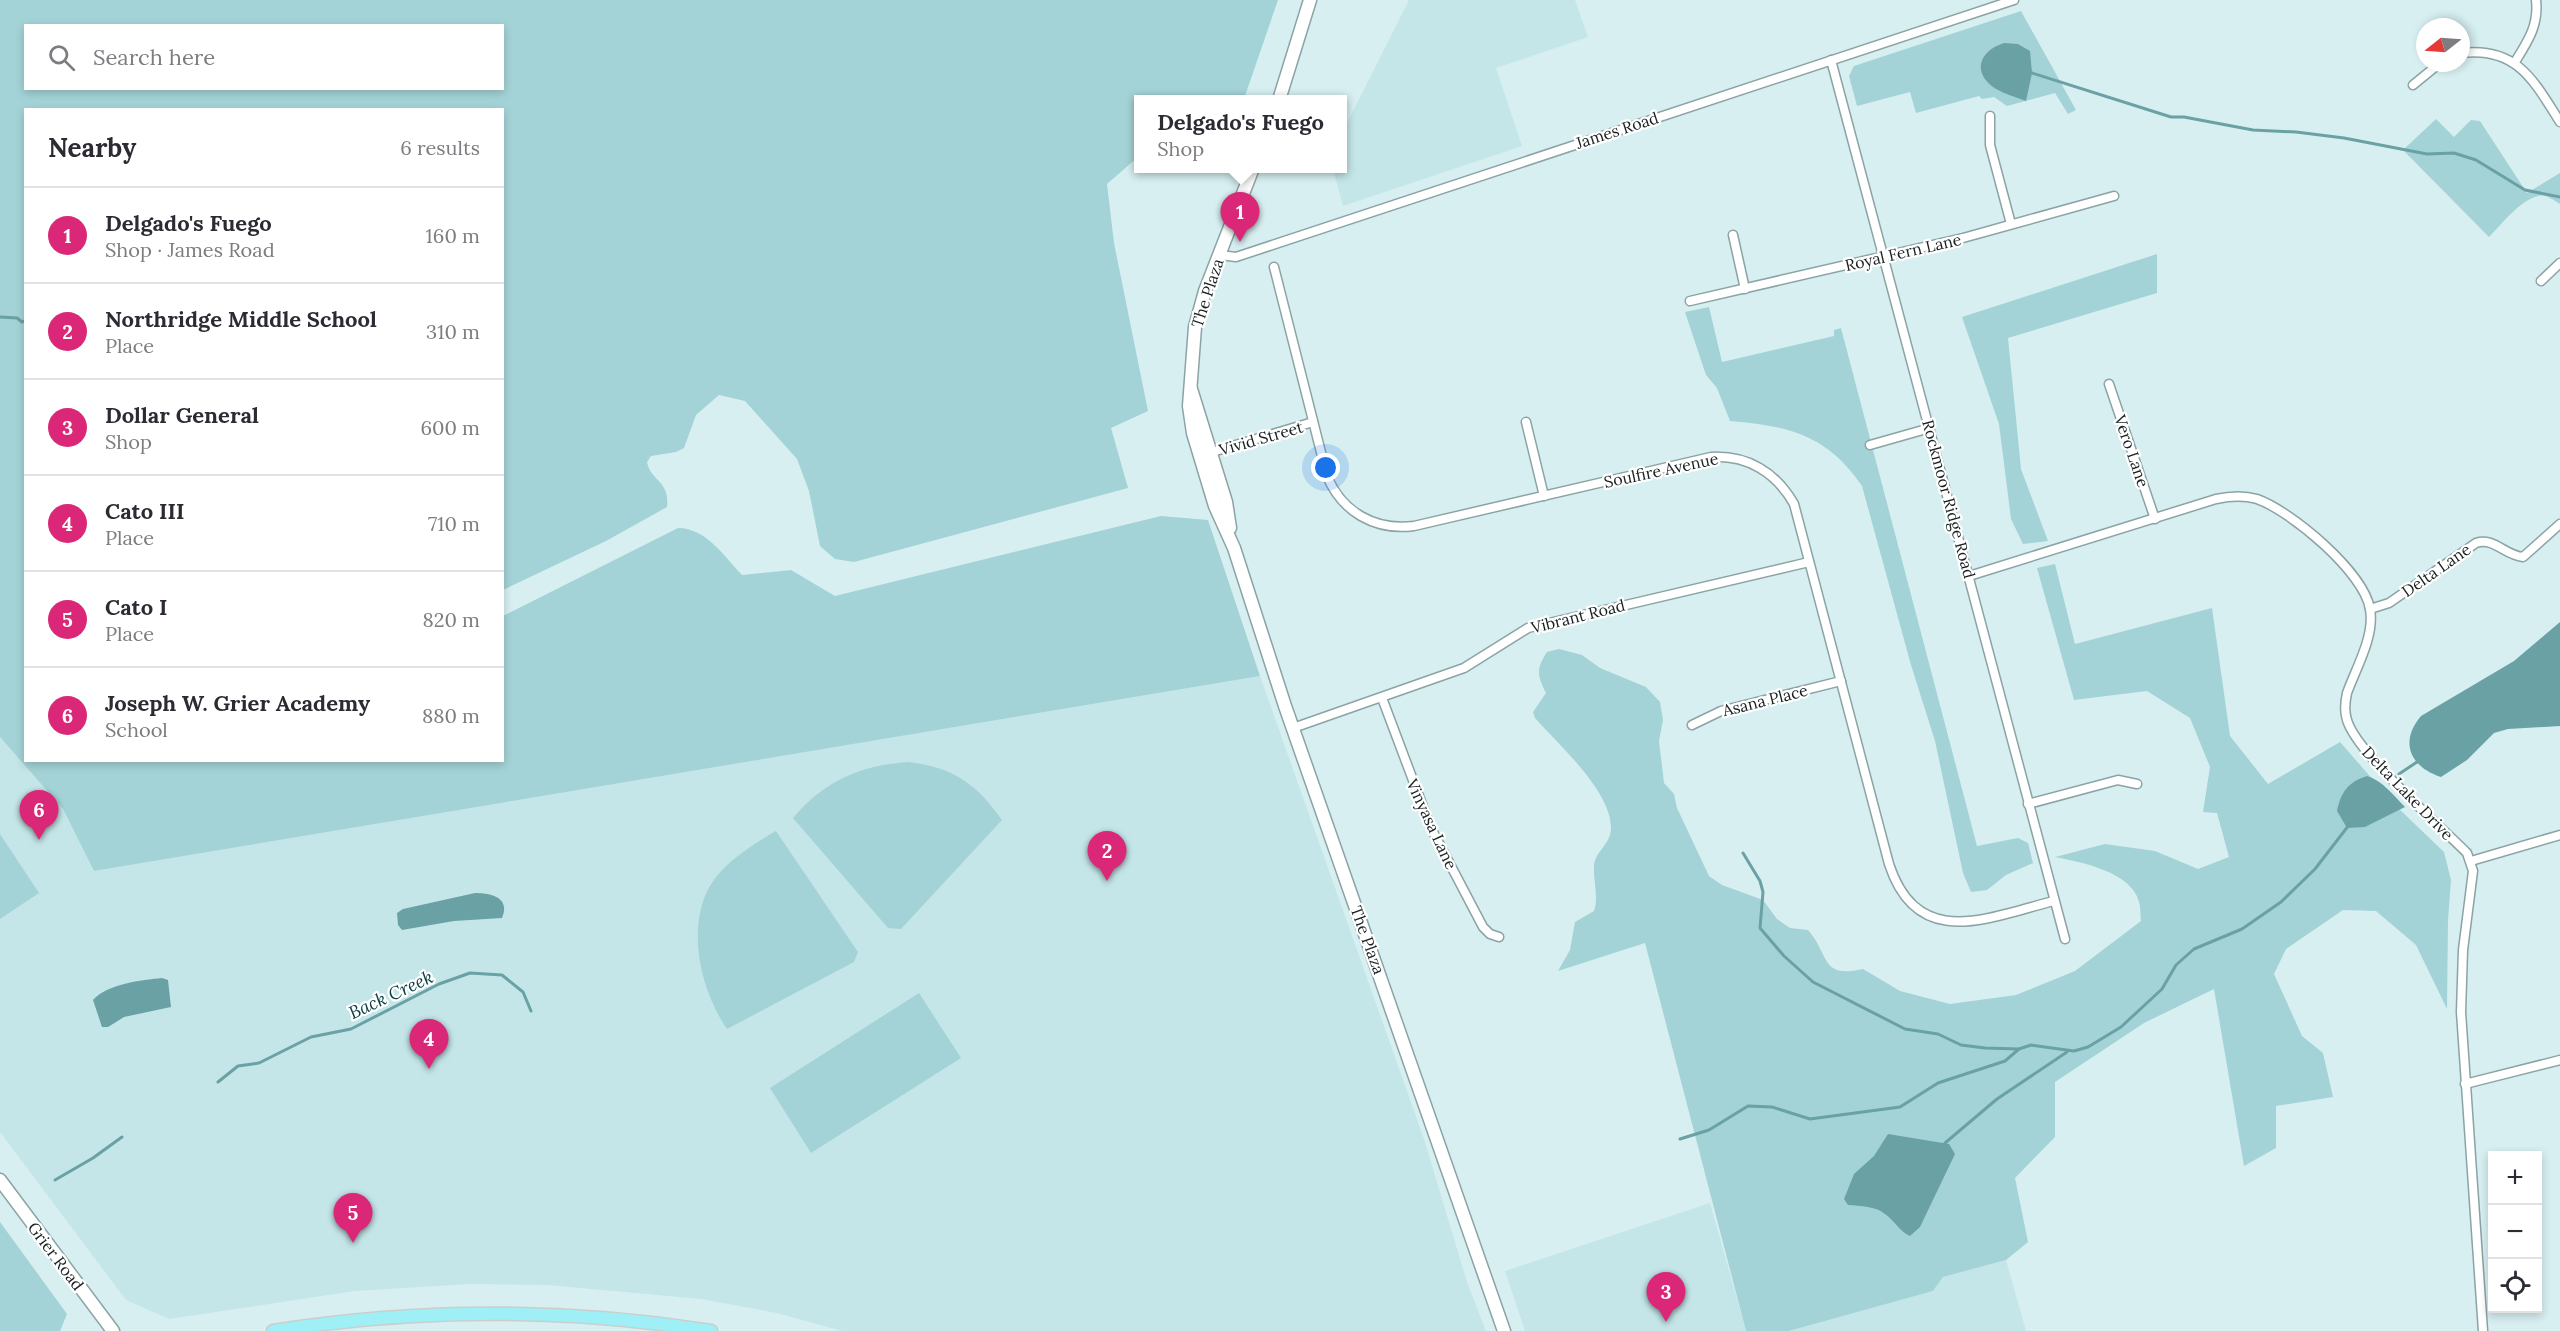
<!DOCTYPE html>
<meta charset="utf-8">
<style>
body{margin:0;font-family:Lora,serif;background:#f2f2f3;color:#2b2b33}
.controls{position:absolute;right:18px;bottom:18px;display:grid;overflow:hidden;border-radius:0px;box-shadow:0 3px 9px #0003}
.controls button{width:54px;height:54px;display:grid;place-items:center;padding:0;border:0;border-bottom:2px solid #e1e1e2;background:#fff;color:#2b2b33;font:30px sans-serif}
.compass{position:absolute;left:2416px;top:18px;width:54px;height:54px;border-radius:50%;background:#fff;box-shadow:0 3px 9px #0003;rotate:253deg}
.you{position:absolute;left:1326px;top:468px;width:21px;height:21px;margin:-15px;border:4px solid #fff;border-radius:50%;background:#1a73e8;box-shadow:0 0 0 9px #1a73e833}
.badge{display:grid;place-items:center;width:39px;height:39px;border-radius:50%;background:#db2777;color:#fff;font-size:20px;font-weight:700}
.pin{position:absolute;translate:-50% -50px;filter:drop-shadow(0 2px 3px #0008)}
.pin::after{content:'';position:absolute;top:32px;width:21px;height:18px;background:inherit;clip-path:polygon(0 0,100% 0,50% 100%)}
.popup{position:absolute;left:1134px;top:95px;width:213px;height:78px;box-sizing:border-box;display:grid;place-content:center;border-radius:0px;background:#fff;filter:drop-shadow(0 2px 4px #0005);font-size:20px;white-space:nowrap;color:#7c7c81}
.popup b{font-size:22px;color:#2b2b33}
.popup::after{content:'';position:absolute;left:50%;top:100%;margin-left:-12px;border:12px solid transparent;border-top-color:#fff}
.list{margin:0;padding:0;list-style:none}
h2{display:flex;justify-content:space-between;align-items:center;height:78px;margin:0;padding:0 24px;font-size:26px}
h2 small{font-size:20px;font-weight:400;color:#7c7c81}
.list li{display:grid;grid-template-columns:39px 1fr auto;gap:18px;align-items:center;box-sizing:border-box;height:96px;padding:0 24px;border-top:2px solid #e1e1e2}
.list b{display:block;font-size:22px;white-space:nowrap}
.list p{margin:0;font-size:20px;white-space:nowrap;color:#7c7c81}
.list em{font-size:20px;font-style:normal;color:#7c7c81}
.icon{flex:none;width:33px;height:33px;fill:none;stroke:currentColor;stroke-width:2;stroke-linecap:round;stroke-linejoin:round}
.map{position:relative;flex:none;width:2560px;height:1331px;overflow:hidden}
.search{position:absolute;background:#fff;box-shadow:0 3px 9px #0003;left:24px;top:24px;width:480px;height:66px;display:flex;align-items:center;gap:15px;box-sizing:border-box;padding:0 21px;border-radius:0px;color:#7c7c81;font-size:22px}
.panel{position:absolute;background:#fff;box-shadow:0 3px 9px #0003;left:24px;top:108px;width:480px;height:654px;border-radius:0px}
.map>svg:first-child{display:block}
</style>
<div class="map">
<svg width="2560" height="1331" viewBox="0 0 2560 1331">
<rect width="100%" height="100%" fill="#d7eff1"/>
<!-- built -->
<g fill="#c4e6e9">
<polygon points="1409,0 1575,0 1588,37 1496,68 1522,146 1343,206 1333,169 1342,168 1342,133"/>
<polygon points="1260,676 1424,1139 1467,1282 1486,1331 842,1331 777,1313 701,1299 548,1285 470,1284 355,1291 169,1319 126,1300 0,1132 0,737 63,809 94,871"/>
<polygon points="1710,1203 1746,1331 1525,1331 1505,1271"/>
<polygon points="2006,1260 2026,1331 1789,1331 1933,1291 1943,1277"/>
</g>
<!-- green -->
<g fill="#a4d3d7" fill-rule="evenodd">
<path d="M0,0h1278l-34,99 -106,1v57l-31,27 7,59 34,168 -37,17 17,60 -274,74 -19,-3 -15,-13 -11,-55 -12,-32 -52,-58 -26,-6 -23,20 -12,33 -8,4 -25,4 -4,6c4,20 23,18 20,45l-61,34 -103,49 -1,-480h-476v650h476l1,-144 175,-88c28,0 46,28 64,47l49,-5 44,26 326,-80 47,4 52,156 -1166,195 -31,-62 -63,-72zM26,26h476v62h-476z"/>
<polygon points="2021,11 2076,110 2068,114 2055,93 2007,106 1994,97 1982,99 1979,96 1916,113 1910,92 1857,106 1849,76 1854,66"/>
<path d="M2436,119l18,18 17,-17 9,1 47,72 33,-20v31c-7,-4 -14,-10 -22,-8 -18,4 -36,28 -49,41l-86,-87z"/>
<polygon points="2157,254 2157,293 2008,338 2021,469 2048,541 2023,544 2011,519 1999,424 1962,317"/>
<path d="M1709,307l13,55 112,-26v-6l7,-2 136,518 41,-8 10,5 5,20 -27,12 -19,15 -16,2 -8,-19 -28,-132 -24,-76 -49,-179c-35,-51 -73,-60 -132,-65l-13,-33 -11,-13 -21,-63z"/>
<path d="M2055,564l20,80 137,-36 18,128 38,48 72,-42 56,64 48,46 7,28 -3,40 -1,89 -31,-64 -40,-34 -33,-1 -57,39 -12,25 28,62 21,17 10,44 -57,9v42l-32,18 -30,-177 -70,34 -89,59v55l-40,41 13,64 -22,18 -63,17 -10,14 -144,40h-43l-101,-388 -87,28 12,-21 5,-28 19,-11c5,-15 -1,-30 0,-46 2,-15 17,-21 17,-37 0,-37 -52,-83 -76,-110l-2,-6 13,-19c-9,-18 -10,-24 1,-41l12,-3 23,6 18,13 46,19 14,15 3,18 -4,21 5,42 10,11 3,14 32,68 13,9 41,15 14,19 13,9 18,2c22,25 12,49 55,39l37,22 50,13 66,-9 59,-24 66,-50c-1,-6 0,-13 -2,-19 -7,-30 -58,-40 -84,-45l50,-13 50,7 43,18 31,-12 -12,-44 -14,-1 7,-45 -20,-49 -43,-27 -73,9 -37,-132z"/>
<path d="M909,762c46,6 67,22 93,58l-101,109 -13,-1 -95,-110c31,-37 68,-53 116,-56z"/>
<path d="M776,831l82,121 -4,10 -127,67c-24,-35 -39,-90 -22,-133 12,-30 44,-49 71,-65z"/>
<polygon points="0,834 39,893 0,919"/>
<polygon points="919,993 961,1058 811,1153 770,1088"/>
<polygon points="0,1222 67,1314 60,1331 0,1331"/>
</g>
<!-- water -->
<g fill="#6aa1a5">
<path d="M2004,43l14,1 12,7 2,22 -6,28c-10,-4 -21,-7 -30,-12 -25,-16 -17,-38 8,-46z"/>
<path d="M2560,622v104l-52,3 -14,4 -27,27 -26,17c-31,-10 -42,-35 -20,-61l93,-55z"/>
<path d="M2367,776c16,5 26,19 38,31l-40,20 -18,1 -10,-17c4,-19 11,-29 30,-35z"/>
<path d="M475,893c15,0 36,4 27,25l-48,3 -52,9 -4,-5 -1,-12 6,-4z"/>
<path d="M162,978l6,2 3,27 -47,10 -16,10h-6l-9,-27c14,-16 49,-20 69,-22z"/>
<path d="M1888,1134l61,10 6,10 -35,73 -10,9c-11,-5 -15,-15 -25,-22 -10,-8 -24,-8 -37,-9l-4,-6 10,-25 20,-18z"/>
</g>
<g fill="none" stroke-linecap="round" stroke-linejoin="round">
<!-- stream -->
<g stroke="#6aa1a5" stroke-width="3">
<polyline points="2029,72 2171,117 2184,117 2253,130 2296,132 2344,138 2427,154 2454,153 2476,160 2525,190 2560,197"/>
<polyline points="0,317 17,318 22,322 26,320"/>
<polyline points="2399,774 2417,762"/>
<polyline points="1743,853 1760,881 1763,892 1760,928 1784,956 1813,982 1905,1029 1938,1034 1961,1045 1985,1048 2019,1049 2031,1045 2074,1051 2088,1047 2121,1027 2162,989 2176,965 2194,949 2242,929 2281,902 2315,869 2349,825"/>
<polyline points="218,1082 238,1066 259,1063 311,1037 351,1029 439,984 470,973 502,975 523,992 531,1011"/>
<polyline points="1680,1139 1709,1130 1748,1106 1772,1107 1810,1119 1900,1107 1938,1083 2005,1061 2019,1049"/>
<polyline points="1945,1143 1997,1099 2067,1052"/>
<polyline points="55,1180 93,1158 122,1137"/>
</g>
<!-- street casing -->
<g stroke="#8ca3a5" stroke-width="11">
<g id="street">
<path d="M2461,53c56,-7 73,28 99,69"/>
<polyline points="1831,60 2065,939"/>
<path d="M2515,62c13,-21 24,-37 21,-62"/>
<polyline points="2413,85 2440,63"/>
<polyline points="1990,116 1990,145 2011,224"/>
<polyline points="1733,235 1745,289"/>
<polyline points="1220,255 1236,257 2014,0"/>
<path d="M1274,267l53,209c15,36 48,55 87,50l297,-69c36,-2 65,15 83,47l95,360c29,88 100,53 165,37"/>
<polyline points="2541,281 2560,263"/>
<polyline points="1690,301 1963,238 2114,196"/>
<polyline points="2109,384 2155,519"/>
<polyline points="1526,422 1544,496"/>
<polyline points="1870,445 1930,428"/>
<polyline points="1209,453 1313,422"/>
<path d="M1969,576l247,-77c14,-3 27,-4 41,0 34,12 107,73 113,110 5,27 -14,59 -23,84 -2,9 -3,18 0,27 9,32 93,106 120,133l6,18 -10,79 -2,62 22,319"/>
<path d="M2370,609l19,-6 87,-60c18,-6 28,12 47,14l37,-33"/>
<polyline points="1382,698 1431,828 1483,927 1490,934 1499,937"/>
<polyline points="1692,725 1721,711 1841,681"/>
<polyline points="1293,728 1464,668 1528,628 1809,562"/>
<polyline points="2028,804 2118,780 2137,784"/>
<polyline points="2471,861 2560,835"/>
<polyline points="2465,1084 2560,1060"/>
</g>
</g>
<!-- secondary casing -->
<g stroke="#8ca3a5" stroke-width="15">
<g id="secondary">
<polyline points="1279,100 1310,0"/>
<polyline points="1253,168 1205,291 1195,327 1189,406 1193,433 1215,506 1234,548 1285,706 1504,1331"/>
<polyline points="1191,389 1226,502 1230,528"/>
<polyline points="0,1180 113,1331"/>
</g>
</g>
<!-- primary casing -->
<g stroke="#cccece" stroke-width="15">
<path id="primary" d="M273,1331c146,-23 292,-23 438,0"/>
</g>
<!-- street -->
<use href="#street" stroke="#fff" stroke-width="8"/>
<!-- secondary -->
<use href="#secondary" stroke="#fff" stroke-width="12"/>
<!-- primary -->
<use href="#primary" stroke="#9eeff6" stroke-width="12"/>
</g>
<g text-anchor="middle" stroke-width="4.5" stroke-linejoin="round" paint-order="stroke">
<!-- street labels -->
<g font-size="16" fill="#182021" stroke="#fff">
<text transform="translate(1617 130) rotate(-18)" y="6">James Road</text>
<text transform="translate(1903 252) rotate(-13)" y="6">Royal Fern Lane</text>
<text transform="translate(1207 293) rotate(-72)" y="6">The Plaza</text>
<text transform="translate(1261 438) rotate(-16)" y="6">Vivid Street</text>
<text transform="translate(2132 451) rotate(71)" y="6">Vero Lane</text>
<text transform="translate(1661 470) rotate(-12)" y="6">Soulfire Avenue</text>
<text transform="translate(1949 499) rotate(75)" y="6">Rockmoor Ridge Road</text>
<text transform="translate(2436 570) rotate(-35)" y="6">Delta Lane</text>
<text transform="translate(1578 616) rotate(-14)" y="6">Vibrant Road</text>
<text transform="translate(1765 700) rotate(-14)" y="6">Asana Place</text>
<text transform="translate(2408 793) rotate(46)" y="6">Delta Lake Drive</text>
<text transform="translate(1432 824) rotate(65)" y="6">Vinyasa Lane</text>
<text transform="translate(1368 940) rotate(70)" y="6">The Plaza</text>
<text transform="translate(56 1256) rotate(53)" y="6">Grier Road</text>
</g>
<!-- water labels -->
<g font-size="18" font-style="italic" fill="#0b4044" stroke="#fff">
<text transform="translate(391 995) rotate(-25)" y="6">Back Creek</text>
</g>
</g>
</svg>
<div class="controls">
<button>+</button>
<button>−</button>
<button><svg class="icon" aria-label="locate" viewBox="0 0 24 24"><circle cx="12" cy="12" r="6"/><path d="M12 2v4M12 18v4M2 12h4M18 12h4"/></svg></button>
</div>
<svg class="compass" viewBox="-18 -18 36 36"><path d="M0-13l5 13h-10z" fill="#e53935"/><path d="M0 13l5-13h-10z" fill="#7c7c81"/></svg>
<div class="you"></div>
<div class="pin badge" style="left:1240px;top:242px">1</div>
<div class="popup"><b>Delgado's Fuego</b>Shop</div>
<div class="pin badge" style="left:1107px;top:881px">2</div>
<div class="pin badge" style="left:1666px;top:1322px">3</div>
<div class="pin badge" style="left:429px;top:1069px">4</div>
<div class="pin badge" style="left:353px;top:1243px">5</div>
<div class="pin badge" style="left:39px;top:840px">6</div>
<div class="search"><svg class="icon" aria-label="search" viewBox="0 0 24 24"><circle cx="10" cy="10" r="6"/><path d="M15 15l6 6"/></svg>Search here</div>
<section class="panel">
<h2>Nearby<small>6 results</small></h2>
<ul class="list">
<li><span class="badge">1</span><div><b>Delgado's Fuego</b><p>Shop · James Road</p></div><em>160 m</em></li>
<li><span class="badge">2</span><div><b>Northridge Middle School</b><p>Place</p></div><em>310 m</em></li>
<li><span class="badge">3</span><div><b>Dollar General</b><p>Shop</p></div><em>600 m</em></li>
<li><span class="badge">4</span><div><b>Cato III</b><p>Place</p></div><em>710 m</em></li>
<li><span class="badge">5</span><div><b>Cato I</b><p>Place</p></div><em>820 m</em></li>
<li><span class="badge">6</span><div><b>Joseph W. Grier Academy</b><p>School</p></div><em>880 m</em></li>
</ul>
</section>
</div>
